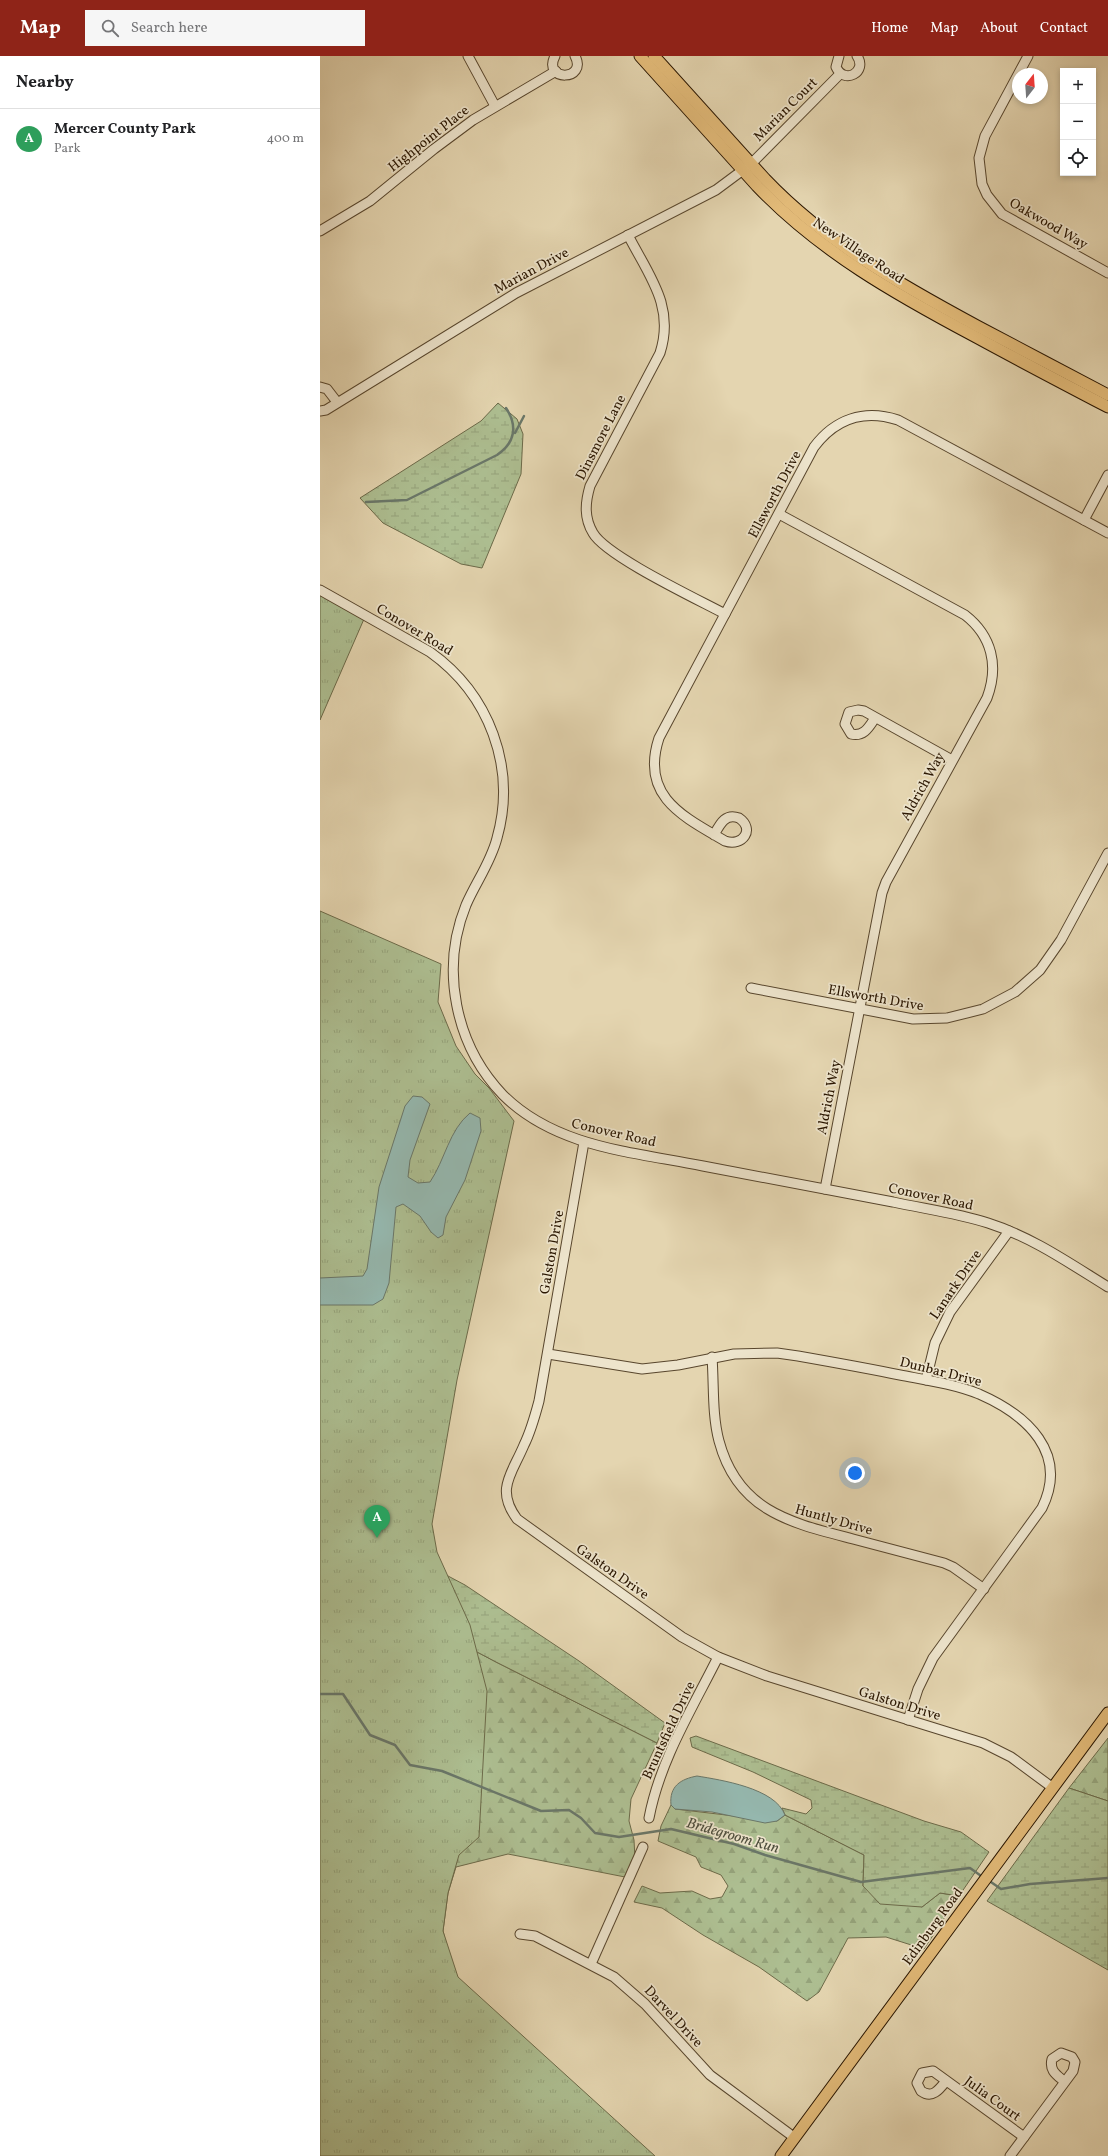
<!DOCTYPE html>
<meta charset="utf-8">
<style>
body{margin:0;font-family:Vollkorn,serif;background:#f6f6f6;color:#202124}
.controls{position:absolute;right:12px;top:12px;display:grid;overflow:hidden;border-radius:0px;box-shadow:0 2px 6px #0003}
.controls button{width:36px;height:36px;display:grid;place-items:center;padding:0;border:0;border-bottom:1px solid #e0e0e0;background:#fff;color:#202124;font:20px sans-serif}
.compass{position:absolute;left:692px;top:12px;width:36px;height:36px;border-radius:50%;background:#fff;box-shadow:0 2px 6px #0003;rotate:17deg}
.you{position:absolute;left:535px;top:1417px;width:14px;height:14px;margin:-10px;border:3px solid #fff;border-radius:50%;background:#1a73e8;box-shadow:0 0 0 6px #1a73e833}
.badge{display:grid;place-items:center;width:26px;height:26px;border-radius:50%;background:#8f2418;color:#fff;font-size:13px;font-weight:700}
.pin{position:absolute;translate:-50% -33px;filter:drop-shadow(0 1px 2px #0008)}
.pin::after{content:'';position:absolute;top:21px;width:14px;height:12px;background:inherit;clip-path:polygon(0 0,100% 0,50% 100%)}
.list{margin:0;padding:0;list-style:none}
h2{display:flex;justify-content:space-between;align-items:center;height:52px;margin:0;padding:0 16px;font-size:17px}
h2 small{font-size:13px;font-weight:400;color:#757577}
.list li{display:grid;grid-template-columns:26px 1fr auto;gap:12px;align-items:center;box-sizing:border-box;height:60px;padding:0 16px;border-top:1px solid #e0e0e0}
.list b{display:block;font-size:15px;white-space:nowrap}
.list p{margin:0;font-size:13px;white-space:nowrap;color:#757577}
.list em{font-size:13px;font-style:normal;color:#757577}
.icon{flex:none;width:22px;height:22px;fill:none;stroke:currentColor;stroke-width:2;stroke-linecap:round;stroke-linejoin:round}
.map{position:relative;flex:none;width:788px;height:2100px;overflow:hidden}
header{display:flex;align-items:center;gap:24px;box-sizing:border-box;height:56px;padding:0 20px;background:#8f2418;color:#fff}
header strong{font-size:19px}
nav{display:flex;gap:22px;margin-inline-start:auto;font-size:14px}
.search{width:280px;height:36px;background:#f6f6f6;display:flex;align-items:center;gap:10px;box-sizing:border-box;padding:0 14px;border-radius:0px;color:#757577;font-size:15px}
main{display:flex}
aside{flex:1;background:#fff}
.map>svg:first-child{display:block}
</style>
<header>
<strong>Map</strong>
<div class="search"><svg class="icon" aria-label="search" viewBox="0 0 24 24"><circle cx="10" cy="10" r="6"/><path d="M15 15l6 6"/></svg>Search here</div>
<nav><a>Home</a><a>Map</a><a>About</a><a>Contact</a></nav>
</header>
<main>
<aside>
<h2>Nearby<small></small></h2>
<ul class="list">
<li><span class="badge" style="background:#2e9e5b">A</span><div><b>Mercer County Park</b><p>Park</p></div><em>400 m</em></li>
</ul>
</aside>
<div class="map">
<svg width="788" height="2100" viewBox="0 0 788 2100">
<defs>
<pattern id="forest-firs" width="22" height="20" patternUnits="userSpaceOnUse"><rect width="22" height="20" fill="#adbe91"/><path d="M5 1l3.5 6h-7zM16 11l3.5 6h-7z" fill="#95a37b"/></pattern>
<pattern id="wetland-marsh" width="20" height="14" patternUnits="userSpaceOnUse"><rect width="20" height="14" fill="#adbe91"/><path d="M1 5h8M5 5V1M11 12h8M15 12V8" fill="none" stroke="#95a37b"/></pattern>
<pattern id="park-tufts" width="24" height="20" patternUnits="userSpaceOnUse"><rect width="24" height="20" fill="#adbe91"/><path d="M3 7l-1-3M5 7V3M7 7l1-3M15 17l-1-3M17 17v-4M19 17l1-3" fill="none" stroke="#95a37b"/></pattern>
</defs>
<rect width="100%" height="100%" fill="#e4d5b0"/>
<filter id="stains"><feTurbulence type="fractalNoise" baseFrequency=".005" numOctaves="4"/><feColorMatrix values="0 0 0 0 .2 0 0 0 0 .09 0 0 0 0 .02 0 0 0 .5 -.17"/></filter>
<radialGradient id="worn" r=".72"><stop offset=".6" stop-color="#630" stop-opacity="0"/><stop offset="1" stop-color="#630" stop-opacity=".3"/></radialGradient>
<!-- forest -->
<g fill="url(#forest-firs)" stroke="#6c6a49">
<polygon points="0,1513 176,1606 337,1687 311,1743 309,1765 314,1784 315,1803 305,1821 188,1798 136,1811 128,1837 123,1875 128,1896 0,2100"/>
<polygon points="788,1682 788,1745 749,1732"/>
<polygon points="351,1749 355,1753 457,1765 465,1759 544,1799 543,1830 602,1851 620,1837 639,1840 604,1893 566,1881 528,1882 499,1936 487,1945 439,1911 383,1879 342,1852 314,1846 322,1830 340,1837 372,1835 390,1843 402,1841 408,1830 401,1819 381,1811 376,1801 338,1785 341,1770"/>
</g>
<!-- wetland -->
<g fill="url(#wetland-marsh)" stroke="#6c6a49">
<polygon points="178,347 197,363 203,378 201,418 162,512 141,508 63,467 40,442 161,365"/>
<polygon points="0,1452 145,1529 259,1605 345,1667 337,1687 176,1606 0,1513"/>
<polygon points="376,1680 604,1765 641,1776 669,1796 639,1840 620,1837 602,1851 560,1848 543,1830 544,1799 465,1759 462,1752 486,1758 492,1752 491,1744 433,1716 372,1691 370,1682"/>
<polygon points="749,1732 788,1745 788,1914 667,1845"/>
</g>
<!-- park -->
<g fill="url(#park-tufts)" stroke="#6c6a49">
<polygon points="0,539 44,563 0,664"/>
<polygon points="0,855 121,908 118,946 136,990 155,1018 169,1032 194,1065 137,1324 112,1468 117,1496 150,1569 167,1635 159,1781 139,1799 128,1837 123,1875 138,1921 335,2100 0,2100"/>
</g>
<!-- water -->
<g fill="#95b8af" stroke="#6a7769">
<path d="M93,1040l9,1 8,7 -20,56 -2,17 10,6 12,-1c15,-22 19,-52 40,-69l10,5 1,13 -16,49 -19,37 -3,18 -5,3 -7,-6 -11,-16 -17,-12 -7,3 -7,76 -6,16 -10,6h-53v-27l43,-2 4,-7 12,-82 26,-81z"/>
<path d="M377,1720c24,4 78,12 88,39l-8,6 -12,2 -53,-11 -37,-3 -4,-4c-2,-19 10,-26 26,-29z"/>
</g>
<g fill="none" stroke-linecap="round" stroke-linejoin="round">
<!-- stream -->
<g stroke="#6a7769" stroke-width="2.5">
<polyline points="195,377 204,360"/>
<path d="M46,446l41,-2 90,-45c18,-12 21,-29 9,-47"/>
<polyline points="0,1638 23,1638 50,1679 75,1689 90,1709 122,1715 221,1755 249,1754 261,1762 275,1777 299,1781 351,1773 414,1788 445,1799 541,1826 650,1812 664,1822"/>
<polyline points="668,1824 681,1833 710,1828 788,1822"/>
</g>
<!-- minor casing -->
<g stroke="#58462d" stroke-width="11">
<g id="minor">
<polyline points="148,0 175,50"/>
<path d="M235,0c-13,26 33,25 20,0"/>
<path d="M519,0l-3,11c8,18 32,5 21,-11"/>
<polyline points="708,0 665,80 659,102 662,128 667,139 682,158 788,217"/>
<polyline points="0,175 50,145 114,93 153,64 236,15"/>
<path d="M308,179c21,41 47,71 32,118l-70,133c-5,17 -6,32 3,47 13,23 104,66 132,81"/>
<polyline points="0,331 7,333 17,346"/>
<polyline points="0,355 6,354 196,237 396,134 431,108 520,18"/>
<path d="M459,458l186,101c27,21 34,51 22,83l-101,184 -4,11 -57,296"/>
<polyline points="764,464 788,419"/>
<path d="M0,534l110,62c59,42 87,115 67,186 -6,24 -21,44 -31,67 -26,64 -11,140 37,190 53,53 131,57 200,71 64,12 127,24 190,36 32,7 64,11 95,21 44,14 81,40 120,64"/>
<path d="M555,662c-6,9 -11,19 -24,16l-6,-10 4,-12 9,-2 6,1 88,49"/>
<path d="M394,779c6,-11 11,-22 25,-17 16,11 4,29 -14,23 -43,-25 -85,-45 -66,-103l155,-291c21,-28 50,-38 84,-27l210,113"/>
<polyline points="431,932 593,963 627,962 663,953 695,936 720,914 741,884 788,797"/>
<path d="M264,1086l-45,259c-4,15 -8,30 -15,44 -12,29 -29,44 -7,74l165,118 36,20 49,19 216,67 28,14 42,31"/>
<path d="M228,1298l94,15 36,-4 56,-11 43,-1 21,3c34,6 68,12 102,19 26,5 54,9 79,19 48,21 90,59 63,114l-109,150 -15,31 -10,31"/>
<path d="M392,1301c2,27 0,58 7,84 19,71 73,82 134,98 30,8 61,16 91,24l9,4 31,22"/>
<polyline points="606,1324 615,1287 630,1256 689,1175"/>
<path d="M329,1762c11,-58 43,-109 69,-161"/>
<polyline points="200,1878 215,1880 294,1921 325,1948 390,2019 475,2082"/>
<polyline points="271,1908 323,1791"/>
<path d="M626,2025c-7,9 -14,18 -25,10l-4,-8 5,-10 11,-2 91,66"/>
<path d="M690,2100l63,-85 2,-9 -3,-5 -11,-4 -9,6c-3,12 5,16 13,23"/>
</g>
</g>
<!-- major casing -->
<g stroke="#2a1601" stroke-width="13">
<g id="major">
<path d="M320,0l117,130c63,66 140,109 219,151 44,24 88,47 132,70"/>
<path d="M334,0l111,123c61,64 136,106 214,148 43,23 86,45 129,68"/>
<polyline points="461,2100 788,1657"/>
</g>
</g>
<!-- minor -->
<use href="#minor" stroke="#ede4cc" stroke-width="9"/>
<!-- major -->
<use href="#major" stroke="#e2ba78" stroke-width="11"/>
</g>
<g text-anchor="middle" stroke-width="3.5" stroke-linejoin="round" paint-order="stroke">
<!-- street labels -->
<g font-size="14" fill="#2a1601" stroke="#ede4cc">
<text transform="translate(465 53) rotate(-45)" y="5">Marian Court</text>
<text transform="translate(108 82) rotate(-38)" y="5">Highpoint Place</text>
<text transform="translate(729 167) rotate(30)" y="5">Oakwood Way</text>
<text transform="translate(539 194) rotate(34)" y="5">New Village Road</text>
<text transform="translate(211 214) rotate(-28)" y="5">Marian Drive</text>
<text transform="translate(280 381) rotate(-63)" y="5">Dinsmore Lane</text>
<text transform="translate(454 438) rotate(-62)" y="5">Ellsworth Drive</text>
<text transform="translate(95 573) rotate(31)" y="5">Conover Road</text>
<text transform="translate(602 730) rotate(-61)" y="5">Aldrich Way</text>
<text transform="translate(556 941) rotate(10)" y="5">Ellsworth Drive</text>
<text transform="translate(508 1041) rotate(-79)" y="5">Aldrich Way</text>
<text transform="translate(294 1076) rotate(13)" y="5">Conover Road</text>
<text transform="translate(611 1140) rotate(12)" y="5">Conover Road</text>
<text transform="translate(231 1196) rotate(-80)" y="5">Galston Drive</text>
<text transform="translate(635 1228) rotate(-56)" y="5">Lanark Drive</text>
<text transform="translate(621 1315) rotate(14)" y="5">Dunbar Drive</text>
<text transform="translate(514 1463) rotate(16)" y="5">Huntly Drive</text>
<text transform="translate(293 1515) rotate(35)" y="5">Galston Drive</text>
<text transform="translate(580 1647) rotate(17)" y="5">Galston Drive</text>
<text transform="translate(348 1674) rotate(-65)" y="5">Bruntsfield Drive</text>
<text transform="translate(612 1870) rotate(-54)" y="5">Edinburg Road</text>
<text transform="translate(354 1960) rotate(47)" y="5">Darvel Drive</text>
<text transform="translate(673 2042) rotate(36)" y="5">Julia Court</text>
</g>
<!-- water labels -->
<g font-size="15" font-style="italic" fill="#4f4f3e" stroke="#ede4cc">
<text transform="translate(413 1779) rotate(16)" y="5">Bridegroom Run</text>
</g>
</g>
<rect width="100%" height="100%" filter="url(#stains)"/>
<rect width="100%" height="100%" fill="url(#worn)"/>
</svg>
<div class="controls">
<button>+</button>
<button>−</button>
<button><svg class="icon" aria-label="locate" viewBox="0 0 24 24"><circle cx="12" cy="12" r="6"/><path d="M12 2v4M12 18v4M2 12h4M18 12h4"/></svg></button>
</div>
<svg class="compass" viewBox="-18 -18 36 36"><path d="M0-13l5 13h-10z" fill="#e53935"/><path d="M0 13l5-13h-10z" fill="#757577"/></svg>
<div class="you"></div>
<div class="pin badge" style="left:57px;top:1482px;background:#2e9e5b">A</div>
</div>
</main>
